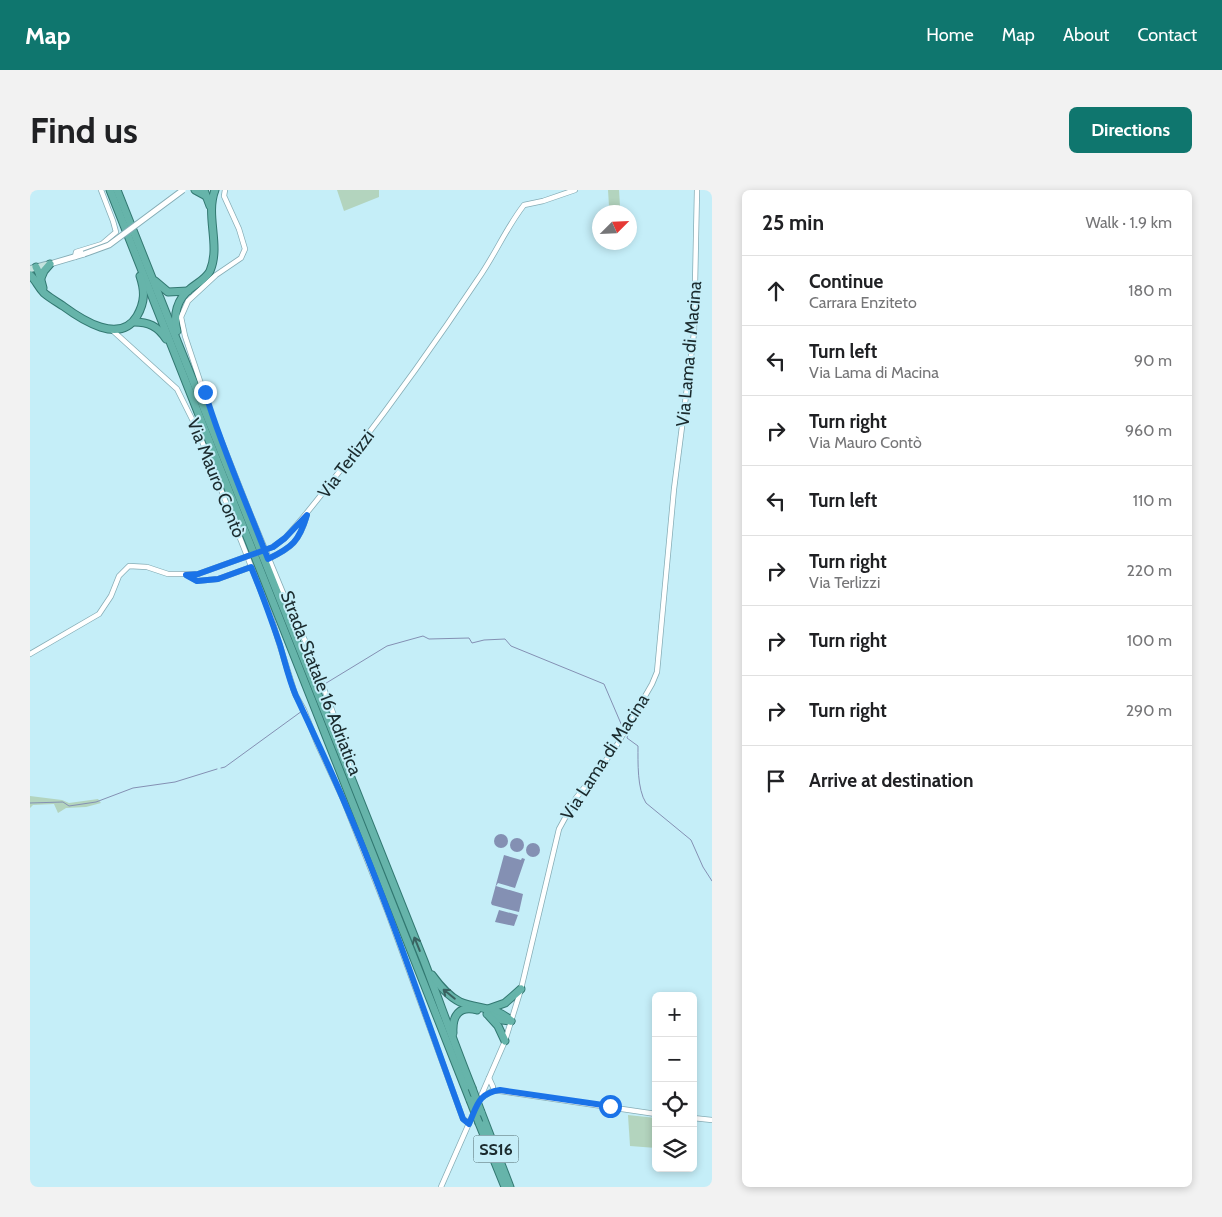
<!DOCTYPE html>
<meta charset="utf-8">
<style>
body{margin:0;font-family:Cabin,sans-serif;background:#f2f2f2;color:#202124}
.controls{position:absolute;right:15px;bottom:15px;display:grid;overflow:hidden;border-radius:8px;box-shadow:0 2px 8px #0003}
.controls button{width:45px;height:45px;display:grid;place-items:center;padding:0;border:0;border-bottom:1px solid #e0e0e0;background:#fff;color:#202124;font:25px sans-serif}
.compass{position:absolute;left:562px;top:15px;width:45px;height:45px;border-radius:50%;background:#fff;box-shadow:0 2px 8px #0003;rotate:66deg}
.stop{position:absolute;width:15px;height:15px;margin:-11px;border:4px solid #1a73e8;border-radius:50%;background:#fff}
.stop.end{background:#1a73e8;border-color:#fff;box-shadow:0 1px 5px #0008}
.list{margin:0;padding:0;list-style:none}
h2{display:flex;justify-content:space-between;align-items:center;height:65px;margin:0;padding:0 20px;font-size:21px}
h2 small{font-size:16px;font-weight:400;color:#757577}
.list li{display:grid;grid-template-columns:32px 1fr auto;gap:15px;align-items:center;box-sizing:border-box;height:70px;padding:0 20px;border-top:1px solid #e0e0e0}
.list b{display:block;font-size:19px;white-space:nowrap}
.list p{margin:0;font-size:16px;white-space:nowrap;color:#757577}
.list em{font-size:16px;font-style:normal;color:#757577}
.icon{flex:none;width:28px;height:28px;fill:none;stroke:currentColor;stroke-width:2;stroke-linecap:round;stroke-linejoin:round}
.map{position:relative;flex:none;width:682px;height:997px;overflow:hidden;border-radius:8px}
header{display:flex;align-items:center;gap:30px;box-sizing:border-box;height:70px;padding:0 25px;background:#0f766e;color:#fff}
header strong{font-size:24px}
nav{display:flex;gap:28px;margin-inline-start:auto;font-size:18px}
.intro{display:flex;align-items:center;justify-content:space-between;box-sizing:border-box;height:120px;padding:0 30px}
h1{margin:0;font-size:35px}
.button{padding:12px 22px;border-radius:8px;background:#0f766e;color:#fff;font-size:18px;font-weight:700}
main{display:flex;gap:30px;padding:0 30px}
aside{flex:1;background:#fff;border-radius:8px;box-shadow:0 2px 8px #0003}
.map>svg:first-child{display:block}
</style>
<header>
<strong>Map</strong>
<nav><a>Home</a><a>Map</a><a>About</a><a>Contact</a></nav>
</header>
<div class="intro"><h1>Find us</h1><a class="button">Directions</a></div>
<main>
<div class="map">
<svg width="682" height="997" viewBox="0 0 682 997">
<rect width="100%" height="100%" fill="#c5eef8"/>
<!-- green -->
<g fill="#b3d4be">
<polygon points="307,0 349,0 349,7 314,21"/>
<polygon points="578,0 589,0 590,16 579,16"/>
<polygon points="0,606 32,610 39,613 68,609 71,613 56,617 36,618 28,623 24,614 3,615 0,618"/>
<polygon points="598,925 626,928 626,958 600,956"/>
</g>
<!-- water -->
<g fill="#8490b3">
<circle cx="471" cy="651" r="7"/>
<circle cx="487" cy="655" r="7"/>
<circle cx="503" cy="660" r="7"/>
<polygon points="474,665 491,670 492,668 495,669 485,698 468,693 466,696 493,704 489,722 462,715 461,713"/>
<polygon points="469,720 488,725 484,736 465,732"/>
</g>
<g fill="none" stroke-linecap="round" stroke-linejoin="round">
<!-- stream -->
<g stroke="#8490b3" stroke-width="1">
<polyline points="293,495 357,456 393,446 399,449 439,448 442,453 454,450 475,449 481,456 574,494 592,536 594,537"/>
<path d="M599,541l-2,7 11,8c0,16 -1,43 8,57l45,37 12,27 9,14"/>
<polyline points="191,578 195,577 272,521"/>
<polyline points="0,613 33,612 39,616 66,612 103,598 145,592 187,579"/>
</g>
<!-- minor casing -->
<g stroke="#86adb6" stroke-width="6">
<g id="minor">
<polyline points="195,0 194,6 209,39 215,59 211,68 186,85 158,111 151,127 155,146 182,227 220,323 256,410 279,459 311,544 320,578"/>
<polyline points="45,67 46,62 72,54 86,42 83,31 71,0"/>
<polyline points="82,140 147,199 168,241 241,427 265,504 274,520 287,553 313,609 358,723 433,929 439,933"/>
<path d="M255,348c24,-26 45,-54 67,-83 44,-57 86,-116 126,-176 17,-24 28,-51 46,-74l19,-4 32,-11"/>
<path d="M238,369c23,-11 31,-17 38,-41"/>
<polyline points="157,385 167,391 188,389 221,377"/>
<polyline points="0,464 69,424 81,406 89,386 99,376 117,377 138,384 168,384"/>
<polyline points="459,888 463,897"/>
<polyline points="451,908 462,901 470,901 626,924"/>
<polyline points="448,913 475,851 491,799 529,639 546,608 584,560 622,494 627,482 644,299 664,143 667,0"/>
<polyline points="663,928 682,930"/>
<polyline points="411,997 444,922"/>
</g>
</g>
<!-- tertiary casing -->
<g stroke="#86adb6" stroke-width="7">
<polyline id="tertiary" points="20,74 54,64"/>
</g>
<!-- secondary casing -->
<g stroke="#86adb6" stroke-width="8">
<polyline id="secondary" points="0,79 20,74"/>
</g>
<!-- trunk casing -->
<g stroke="#327871" stroke-width="9">
<g id="trunk">
<path d="M80,0c122,303 240,607 360,910"/>
<path d="M87,0c103,257 205,514 307,771 16,42 31,85 48,127"/>
<polyline points="165,0 176,6"/>
<polyline points="174,0 180,16"/>
<polyline points="6,77 9,83 13,98"/>
<path d="M0,85c6,5 8,12 14,18 6,5 13,9 19,13 19,14 57,39 74,10 8,-14 8,-25 3,-40"/>
<polyline points="11,88 14,81 20,74"/>
<polyline points="125,91 138,102 158,101"/>
<path d="M104,132c14,0 24,4 32,17"/>
<path d="M147,141c-4,-16 0,-32 13,-42 7,-6 16,-10 20,-18 11,-26 -5,-55 5,-81"/>
<path d="M402,785c8,11 16,21 28,27 17,7 38,5 51,19"/>
<polyline points="458,819 475,813 491,799"/>
<polyline points="457,824 472,830 481,831"/>
<polyline points="459,826 468,836 475,851"/>
<path d="M423,843c-1,-17 6,-28 24,-23"/>
<polyline points="451,922 480,997"/>
<polyline points="449,933 475,997"/>
</g>
</g>
<!-- minor -->
<use href="#minor" stroke="#fff" stroke-width="4.5"/>
<!-- tertiary -->
<use href="#tertiary" stroke="#fff" stroke-width="5"/>
<!-- secondary -->
<use href="#secondary" stroke="#c5e3df" stroke-width="6"/>
<!-- trunk -->
<use href="#trunk" stroke="#66b4aa" stroke-width="7"/>
<!-- minor-bridge casing -->
<g stroke="#86adb6" stroke-width="6" stroke-linecap="butt">
<polyline id="minor-bridge" points="168,384 243,357 255,348"/>
</g>
<!-- tertiary-bridge casing -->
<g stroke="#86adb6" stroke-width="7" stroke-linecap="butt">
<polyline id="tertiary-bridge" points="54,64 79,55 153,0"/>
</g>
<!-- trunk-bridge casing -->
<g stroke="#327871" stroke-width="9" stroke-linecap="butt">
<g id="trunk-bridge">
<polyline points="442,898 451,922"/>
<polyline points="440,910 449,933"/>
</g>
</g>
<!-- minor-bridge -->
<use href="#minor-bridge" stroke="#fff" stroke-width="4.5"/>
<!-- tertiary-bridge -->
<use href="#tertiary-bridge" stroke="#fff" stroke-width="5"/>
<!-- trunk-bridge -->
<use href="#trunk-bridge" stroke="#66b4aa" stroke-width="7"/>
</g>
<!-- one-way arrows -->
<defs><path id="oneway-shaft" d="M-6 0H5M1.5-3L5.5 0L1.5 3" fill="none" stroke-width="1.6" stroke-linecap="round" stroke-linejoin="round" transform="scale(1.25)"/></defs>
<g stroke="#396260">
<use href="#oneway-shaft" transform="translate(387 754) rotate(-112)"/>
<use href="#oneway-shaft" transform="translate(419 804) rotate(-141)"/>
</g>
<g fill="none" stroke-linecap="round" stroke-linejoin="round">
<!-- route -->
<path stroke="#1a73e8" stroke-width="6" d="M175,202c17,57 42,112 63,167 25,-12 31,-18 39,-44l-22,23 -12,9 -75,27 -12,1 11,6 21,-2 33,-12c11,26 20,52 29,78 5,17 9,35 16,51 16,34 32,68 47,103 45,104 81,213 120,320l6,5c8,-18 9,-31 31,-34l110,16"/>
</g>
<g text-anchor="middle" stroke-width="4" stroke-linejoin="round" paint-order="stroke">
<!-- shield labels -->
<rect fill="#c5eef8" stroke="#4e666b" stroke-width="1" x="443.5" y="945.5" width="45" height="27" rx="4"/>
<g font-size="16" font-weight="bold" fill="#1b2b2e">
<text x="466" y="965">SS16</text>
</g>
<!-- street labels -->
<g font-size="18" fill="#1b2b2e" stroke="#c5eef8">
<text transform="translate(659 164) rotate(-85)" y="6">Via Lama di Macina</text>
<text transform="translate(316 274) rotate(-53)" y="6">Via Terlizzi</text>
<text transform="translate(186 288) rotate(68)" y="6">Via Mauro Contò</text>
<text transform="translate(291 493) rotate(69)" y="6">Strada Statale 16 Adriatica</text>
<text transform="translate(575 567) rotate(-57)" y="6">Via Lama di Macina</text>
</g>
</g>
</svg>
<div class="controls">
<button>+</button>
<button>−</button>
<button><svg class="icon" aria-label="locate" viewBox="0 0 24 24"><circle cx="12" cy="12" r="6"/><path d="M12 2v4M12 18v4M2 12h4M18 12h4"/></svg></button>
<button><svg class="icon" aria-label="layers" viewBox="0 0 24 24"><path d="M12 4l9 5-9 5-9-5zM3 14l9 5 9-5"/></svg></button>
</div>
<svg class="compass" viewBox="-18 -18 36 36"><path d="M0-13l5 13h-10z" fill="#e53935"/><path d="M0 13l5-13h-10z" fill="#757577"/></svg>
<div class="stop" style="left:580px;top:916px"></div>
<div class="stop end" style="left:175px;top:202px"></div>
</div>
<aside>
<h2>25 min<small>Walk · 1.9 km</small></h2>
<ul class="list">
<li><svg class="icon" aria-label="ahead" viewBox="0 0 24 24"><path d="M12 20V5M6 11l6-6 6 6"/></svg><div><b>Continue</b><p>Carrara Enziteto</p></div><em>180 m</em></li>
<li><svg class="icon" aria-label="left" viewBox="0 0 24 24"><path d="M17 20v-9H6M10 6l-5 5 5 5"/></svg><div><b>Turn left</b><p>Via Lama di Macina</p></div><em>90 m</em></li>
<li><svg class="icon" aria-label="right" viewBox="0 0 24 24"><path d="M7 20v-9h11M14 6l5 5-5 5"/></svg><div><b>Turn right</b><p>Via Mauro Contò</p></div><em>960 m</em></li>
<li><svg class="icon" aria-label="left" viewBox="0 0 24 24"><path d="M17 20v-9H6M10 6l-5 5 5 5"/></svg><div><b>Turn left</b></div><em>110 m</em></li>
<li><svg class="icon" aria-label="right" viewBox="0 0 24 24"><path d="M7 20v-9h11M14 6l5 5-5 5"/></svg><div><b>Turn right</b><p>Via Terlizzi</p></div><em>220 m</em></li>
<li><svg class="icon" aria-label="right" viewBox="0 0 24 24"><path d="M7 20v-9h11M14 6l5 5-5 5"/></svg><div><b>Turn right</b></div><em>100 m</em></li>
<li><svg class="icon" aria-label="right" viewBox="0 0 24 24"><path d="M7 20v-9h11M14 6l5 5-5 5"/></svg><div><b>Turn right</b></div><em>290 m</em></li>
<li><svg class="icon" aria-label="arrive" viewBox="0 0 24 24"><path d="M6 21V4h12l-3 4 3 4H6"/></svg><div><b>Arrive at destination</b></div></li>
</ul>
</aside>
</main>
